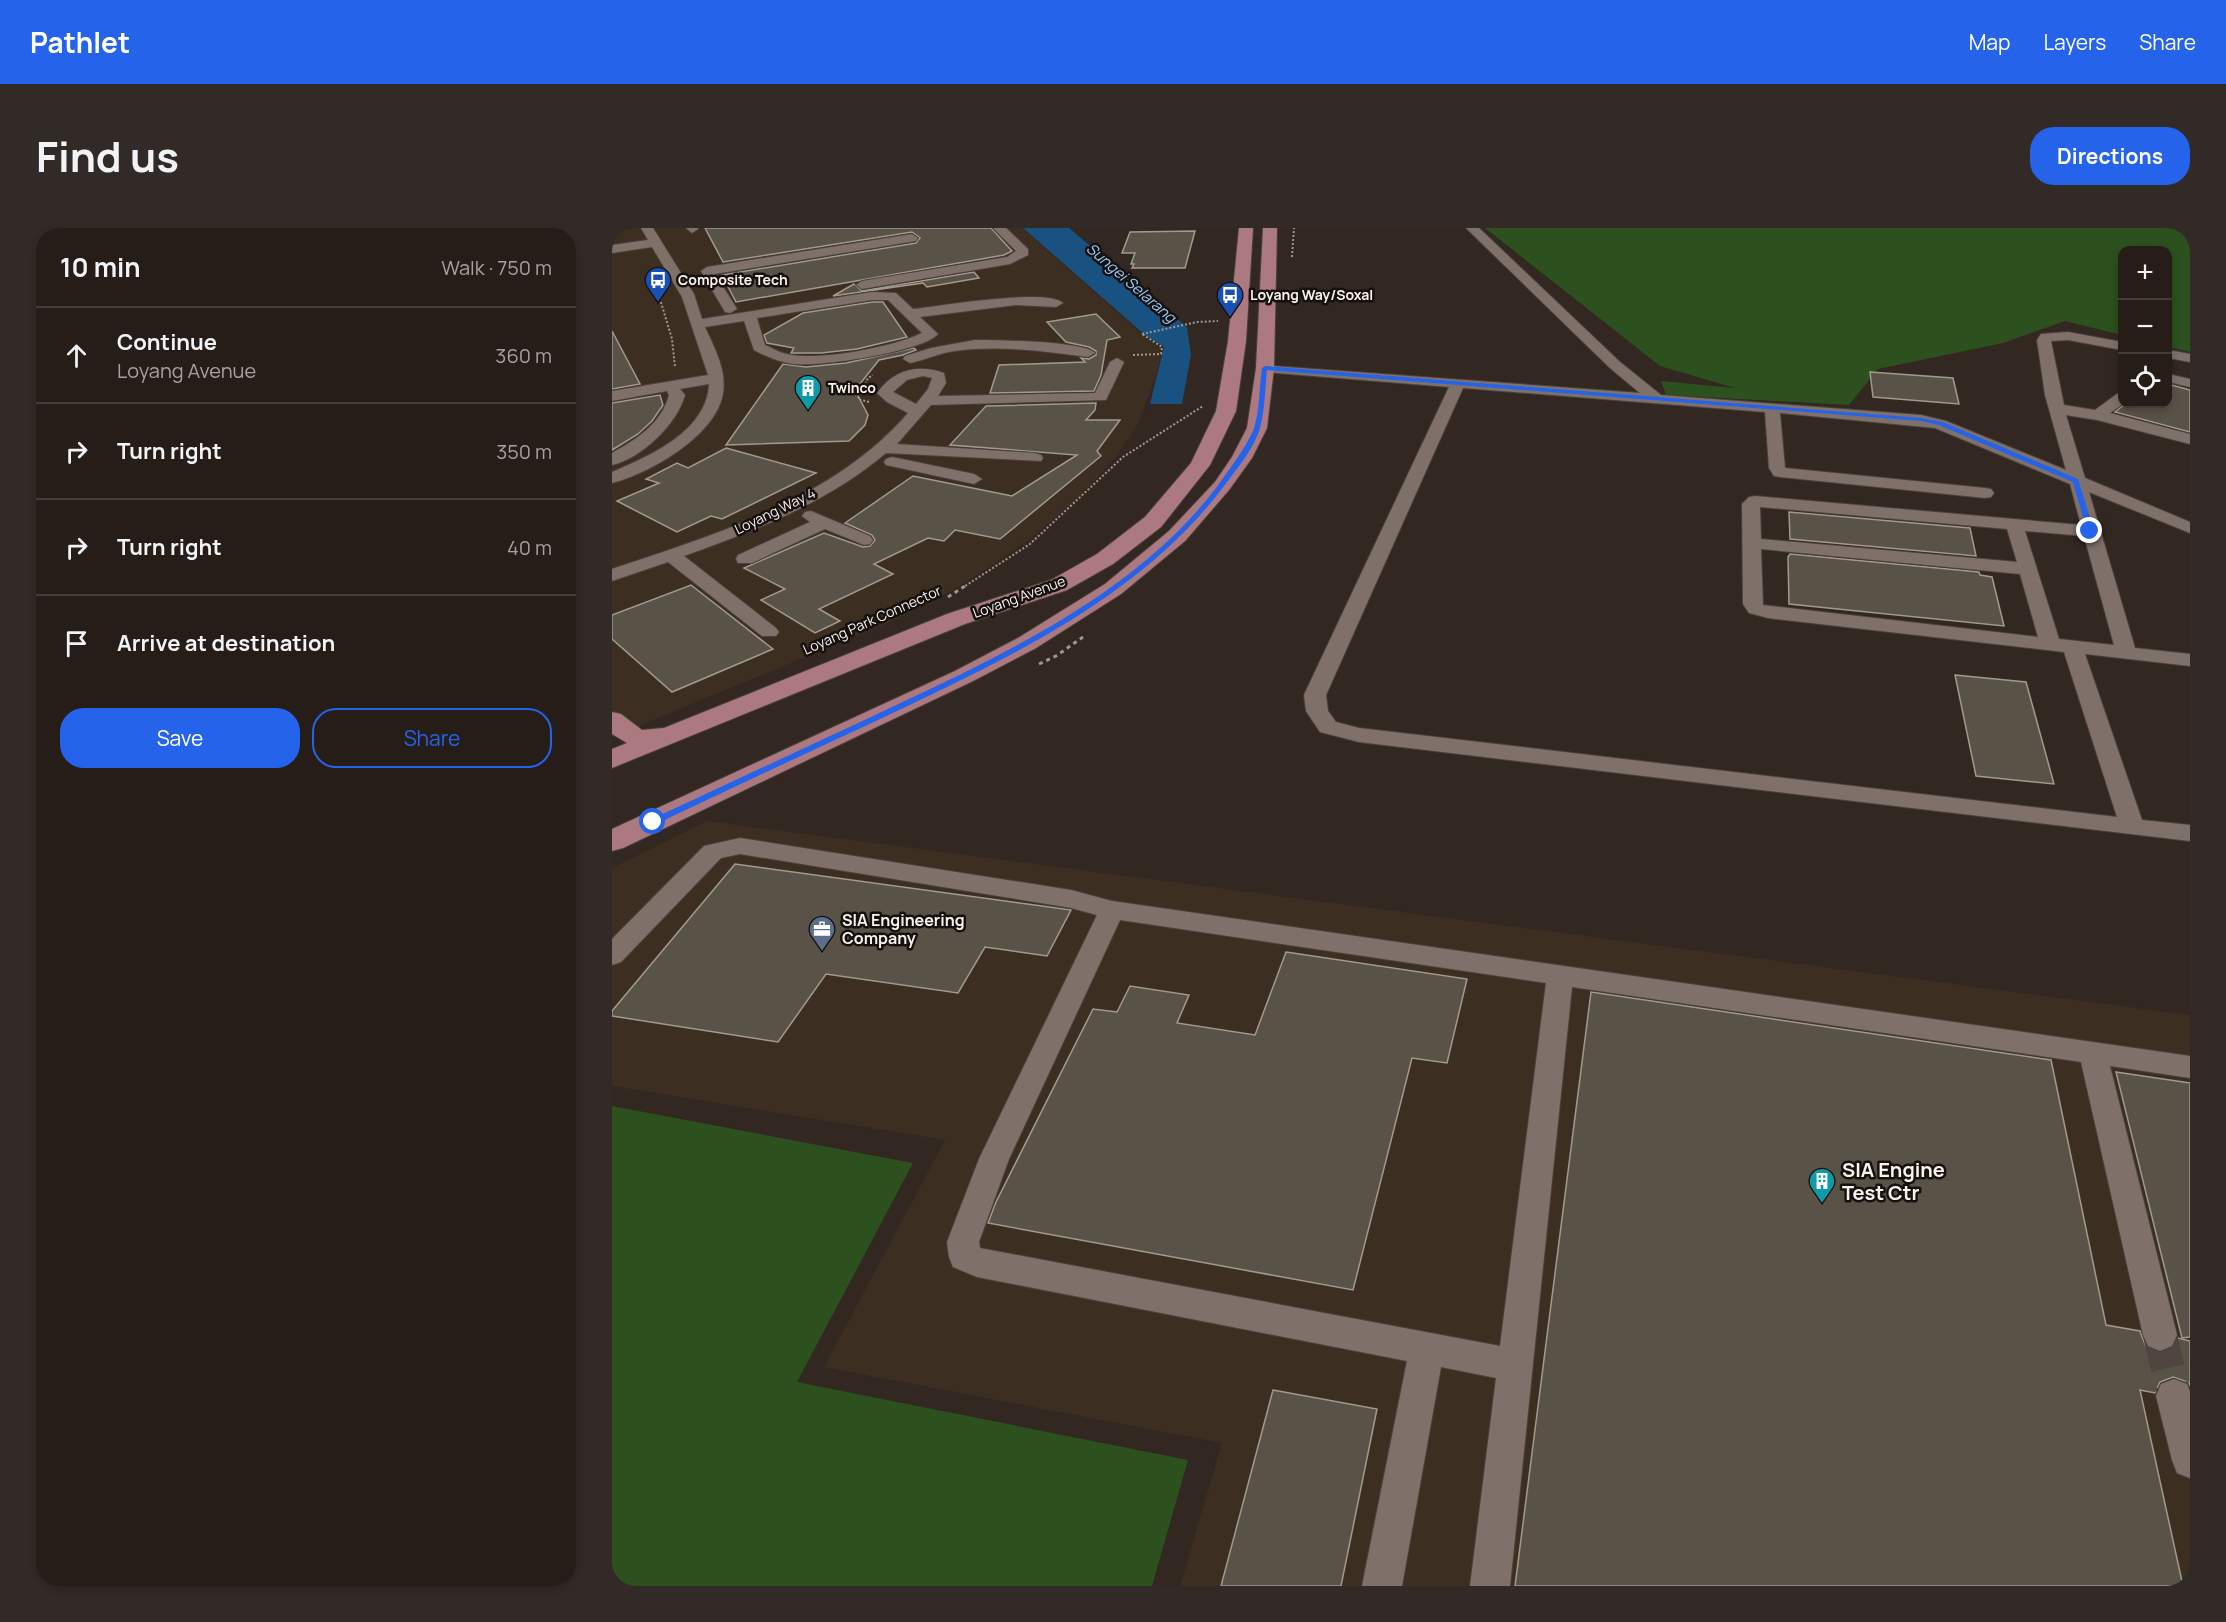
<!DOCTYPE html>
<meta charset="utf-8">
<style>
body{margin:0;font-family:Manrope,sans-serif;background:#322a26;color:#f1f3f6}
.controls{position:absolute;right:18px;top:18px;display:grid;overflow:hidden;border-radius:12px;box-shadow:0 3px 9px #0003}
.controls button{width:54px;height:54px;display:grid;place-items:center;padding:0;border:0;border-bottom:2px solid #423b38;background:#261d19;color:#f1f3f6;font:30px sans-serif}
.stop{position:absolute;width:18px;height:18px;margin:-14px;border:4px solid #2563eb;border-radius:50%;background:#fff}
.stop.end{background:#2563eb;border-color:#fff;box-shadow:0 2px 6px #0008}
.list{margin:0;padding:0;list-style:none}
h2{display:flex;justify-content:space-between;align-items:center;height:78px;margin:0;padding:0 24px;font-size:26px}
h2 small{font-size:20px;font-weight:400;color:#a4a2a2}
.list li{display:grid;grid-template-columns:39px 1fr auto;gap:18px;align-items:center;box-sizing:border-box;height:96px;padding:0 24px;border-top:2px solid #423b38}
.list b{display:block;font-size:22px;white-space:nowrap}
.list p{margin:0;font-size:20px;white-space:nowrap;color:#a4a2a2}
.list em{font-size:20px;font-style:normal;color:#a4a2a2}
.actions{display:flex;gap:12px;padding:18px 24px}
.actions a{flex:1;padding:14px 0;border:2px solid #2563eb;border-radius:24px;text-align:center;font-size:21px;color:#2563eb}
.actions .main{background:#2563eb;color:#fff}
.icon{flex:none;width:33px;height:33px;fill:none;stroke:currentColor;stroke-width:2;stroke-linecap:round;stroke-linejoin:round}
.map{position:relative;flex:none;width:1578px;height:1358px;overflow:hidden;border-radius:24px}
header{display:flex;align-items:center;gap:36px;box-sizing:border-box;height:84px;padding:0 30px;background:#2563eb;color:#fff}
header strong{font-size:28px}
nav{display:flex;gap:33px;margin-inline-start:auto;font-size:21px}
.intro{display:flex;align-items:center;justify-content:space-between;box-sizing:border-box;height:144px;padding:0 36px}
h1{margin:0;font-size:42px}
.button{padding:15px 27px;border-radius:24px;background:#2563eb;color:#fff;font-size:21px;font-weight:700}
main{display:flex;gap:36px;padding:0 36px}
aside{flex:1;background:#261d19;border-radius:24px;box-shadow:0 3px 9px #0003}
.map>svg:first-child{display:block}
</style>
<header>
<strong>Pathlet</strong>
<nav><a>Map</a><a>Layers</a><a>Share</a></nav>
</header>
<div class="intro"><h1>Find us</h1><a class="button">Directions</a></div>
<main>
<aside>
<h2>10 min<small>Walk · 750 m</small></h2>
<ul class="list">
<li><svg class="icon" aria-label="ahead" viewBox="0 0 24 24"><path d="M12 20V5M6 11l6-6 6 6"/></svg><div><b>Continue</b><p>Loyang Avenue</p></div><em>360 m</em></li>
<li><svg class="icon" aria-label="right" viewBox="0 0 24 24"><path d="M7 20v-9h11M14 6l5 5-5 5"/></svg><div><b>Turn right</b></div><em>350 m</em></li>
<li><svg class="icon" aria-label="right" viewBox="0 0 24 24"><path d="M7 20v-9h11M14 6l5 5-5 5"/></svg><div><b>Turn right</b></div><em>40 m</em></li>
<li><svg class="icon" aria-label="arrive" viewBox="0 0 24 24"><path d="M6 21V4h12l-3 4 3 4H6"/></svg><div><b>Arrive at destination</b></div></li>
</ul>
<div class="actions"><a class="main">Save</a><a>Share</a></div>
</aside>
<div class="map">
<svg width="1578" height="1358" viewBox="0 0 1578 1358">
<rect width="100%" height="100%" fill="#322721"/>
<!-- industrial -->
<g fill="#3d2e22">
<polygon points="0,0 410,0 532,108 549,120 546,142 527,194 504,229 468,268 424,306 385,334 340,363 285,391 0,509"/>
<polygon points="95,593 1578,787 1578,1358 568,1358 610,1215 212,1139 333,912 0,858 0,640"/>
</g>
<!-- green -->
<g fill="#2c501e">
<polygon points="873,0 1578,0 1578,124 1556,119 1556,22 1510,22 1510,107 1453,93 1391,115 1266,141 1237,177 1054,167 1049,153 1123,160 1048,138"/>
<polygon points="0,878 301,935 185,1154 576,1232 540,1358 0,1358"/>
</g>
<!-- water -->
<polygon fill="#195181" points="411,0 457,0 575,99 579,127 570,176 538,176 552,119 534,108"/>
<!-- building -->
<g fill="#595247" stroke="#a39a8e" stroke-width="1.5">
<polygon points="93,0 379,0 400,23 392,27 124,74 110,47 304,15 308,10 300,4 111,34"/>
<polygon points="583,3 573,40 520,40 522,36 519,36 523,25 510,25 518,4"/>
<polygon points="362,44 367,50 315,59 311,55 221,68 242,56 250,63"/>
<polygon points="260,74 271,74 295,109 245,121 209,125 179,125 182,120 155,115 152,107 191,85"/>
<polygon points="484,86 508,109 495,112 489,147 482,163 378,165 387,137 473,134 469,130 477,131 484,127 484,123 477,119 454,114 435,94"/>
<polygon points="0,103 28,156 0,161"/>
<polygon points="302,120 304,122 291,127 267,132 243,162 256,187 253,197 237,213 114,217 171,136 194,139 234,135"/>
<polygon points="1258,144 1341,150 1347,176 1261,169"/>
<polygon points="1556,156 1578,162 1578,204 1503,184 1513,176 1556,176"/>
<polygon points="48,167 51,177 40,193 26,206 0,222 0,175"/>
<polygon points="484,175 483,182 474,192 508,192 485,223 489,228 388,311 343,302 332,313 316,310 262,336 281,346 207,381 228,393 203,405 149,372 173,361 132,340 212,305 251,319 258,318 263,312 260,307 233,295 301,248 400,268 465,227 338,217 374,178"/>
<polygon points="114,220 204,245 110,291 99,288 65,304 5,273 47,255 34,251 65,235 76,240"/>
<polygon points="1177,284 1358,300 1364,328 1178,311"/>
<polygon points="1178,326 1367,344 1368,347 1380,349 1392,398 1177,376 1176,329"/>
<polygon points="79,357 161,421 60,464 0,411 0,387"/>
<polygon points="1343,447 1414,454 1442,556 1364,548"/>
<polygon points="123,636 430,678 459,682 435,728 373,719 346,765 214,746 166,814 0,788 0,783"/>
<polygon points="674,724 855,751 835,835 800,830 741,1062 376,995 384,974 481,781 505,784 518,758 577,767 565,795 643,807"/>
<polygon points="979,764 1439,832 1494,1097 1528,1103 1534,1119 1547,1125 1561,1120 1566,1110 1578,1113 1578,1158 1576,1154 1561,1149 1548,1154 1543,1165 1528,1162 1571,1358 903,1358"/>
<polygon points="1504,844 1578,855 1578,1109 1570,1110"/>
<polygon points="661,1162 765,1181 729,1358 609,1358"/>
</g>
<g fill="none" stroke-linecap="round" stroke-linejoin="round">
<!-- minor-tunnel -->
<polyline stroke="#504540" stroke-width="34" stroke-dasharray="34 17" stroke-linecap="butt" points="1548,1107 1562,1168"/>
<!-- minor casing -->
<g stroke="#4b423d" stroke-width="2">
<g id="minor">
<path d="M29,0h12l41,66 8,25 170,-27 24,1 17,16c25,-3 134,-21 150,-6l-7,4 -40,-2 -96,12 18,17c-16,18 -119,33 -145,30 -14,-2 -26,-7 -39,-14l-10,-29 -39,6c9,20 22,43 18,66 -6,42 -74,81 -111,90v-11c38,-16 95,-41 97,-88l-29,5 5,6c-8,29 -43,63 -73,70v-12c25,-14 49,-29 57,-58l-2,-4 -55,10v-10l96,-16 -26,-78 -30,-50 -40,6v-8l36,-5zM260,72h16l34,33c-29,14 -99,27 -130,22 -10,-1 -18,-6 -27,-10l-8,-27z"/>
<polygon points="74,0 86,0 86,1 80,5"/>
<polygon points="381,0 394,0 416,21 416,27 398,36 250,61 244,57 250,53 395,29 404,23"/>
<path d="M854,0h13l141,134 41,33 260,20 25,6 120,49 -21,-75 -8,-55 4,-6 27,-2 54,10v8l-54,-10 -17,1 13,64 31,5 22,-16 5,-1 1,11 -13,9 80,21v10l-93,-24 -31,-5 19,63 105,44v11l-101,-41 46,156 55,6v12l-105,-12 57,166 48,5v16l-831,-99 -39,-10 -14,-21 -2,-16 145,-308 -184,-15 -5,-1 -2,-3 2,-3 380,28 -30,-25zM851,160l302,24 4,56 5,8 6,1 205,21 6,-1 3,-4 -3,-4 -6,-1 -200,-20 -5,-55 155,15 135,56 11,41 -326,-29 -6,1 -7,7 1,100 6,9 19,5 296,34 53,165 -758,-89 -23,-6 -8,-11 -2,-16zM1148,279l247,22 10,33 -256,-23zM1413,303l59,5 30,109 -55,-6zM1149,321l259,25 18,63 -275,-32z"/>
<polygon points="300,6 306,10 304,13 103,46 125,81 118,85 113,84 89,43 95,39"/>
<path d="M363,112c20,0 109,1 120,13l-7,4c-44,-6 -89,-12 -133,-6 -16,2 -30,9 -45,12l-7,-4 2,-3 26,-8z"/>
<polygon points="1556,122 1578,126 1578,134 1556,130"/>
<path d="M505,130l7,4 -18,38 -175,5 -34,39 138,9 6,2 2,3 -2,3 -155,-8c-58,49 -131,78 -202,103l92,72 3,4 -3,4h-14l-94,-74 -56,19v-12c104,-35 222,-70 296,-156l-21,-11 -10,-9c18,-24 40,-29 67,-20l2,10 -8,13 157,-3 15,-31zM311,148l9,2 -4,11 -12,15 -23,-12 14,-12z"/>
<polygon points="1556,146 1578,151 1578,159 1556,154"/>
<polygon points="280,229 362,246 370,251 362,256 274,237 272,234 274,231"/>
<polygon points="199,283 258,308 261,312 258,316 252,317 213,301 140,335 126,335 124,331 126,327 198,294 190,288 193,284"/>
<path d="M128,610l331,52 41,11 1078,155v22l-80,-12 67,269 -5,11 -12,5 -12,-5 -5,-11 -62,-273 -509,-75 -62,599h-40l26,-208 -55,-11 -39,219h-40l45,-225 -430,-84 -24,-10 -4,-10 -2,-15 32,-83 118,-244 -26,-7 -331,-54 -19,4 -100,104 -9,3v-26l92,-93zM508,692l426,63 -46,363 -520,-98 -1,-6 30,-83z"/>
<polygon points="1562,1151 1575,1156 1578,1164 1578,1250 1565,1245 1560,1232 1544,1168 1549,1156"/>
</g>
</g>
<!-- major casing -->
<g stroke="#4b423d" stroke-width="2">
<g id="major">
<polygon points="627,0 641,0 634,113 624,183 598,237 549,299 501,336 455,362 353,396 0,540 0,521 15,515 0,506 0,484 9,486 30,502 52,500 335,386 439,352 485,326 533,289 579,235 604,183 616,113"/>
<polygon points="651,0 665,0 662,140 655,200 640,230 617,262 573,313 509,366 424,420 361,453 11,620 0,623 0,601 343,443 406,410 493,356 557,303 603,254 620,229 635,200 644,140"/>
</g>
</g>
<!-- path-far1 -->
<g stroke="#a09792" stroke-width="2" stroke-dasharray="2 2" stroke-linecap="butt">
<polyline points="680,29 682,0"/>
<polyline points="42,51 60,111 63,139"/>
<polyline points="530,106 585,94 606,93"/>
<polyline points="521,127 549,126 550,119 530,106"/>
<polyline points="257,174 246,171 256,150 261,147"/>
<polyline points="350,360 418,316 511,229 591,178"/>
</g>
<!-- path -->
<g stroke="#a09792" stroke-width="3" stroke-dasharray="4 4" stroke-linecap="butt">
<polyline points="336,369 353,358"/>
<polyline points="427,436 444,428 471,409"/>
</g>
<!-- minor -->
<use href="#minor" fill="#7f716a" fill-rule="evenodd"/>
<!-- major -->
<use href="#major" fill="#ab797f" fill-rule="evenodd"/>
</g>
<!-- route -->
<path fill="#2563eb" d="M653,138l656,52 22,4 135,57 16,52 -4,2 -3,-2 -14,-49 -134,-57 -18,-4 -654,-51c-2,18 -2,40 -7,58 -6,20 -21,38 -33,54 -85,116 -223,178 -349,238 -74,34 -148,69 -222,104h-6v-4c69,-32 137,-64 206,-96 127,-60 277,-124 363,-240 12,-17 25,-34 34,-53 7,-18 6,-44 9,-63z"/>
<!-- icons -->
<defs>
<g id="bus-pin" transform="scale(1.35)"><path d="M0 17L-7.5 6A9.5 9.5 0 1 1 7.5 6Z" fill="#1a4fb4" stroke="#16110f"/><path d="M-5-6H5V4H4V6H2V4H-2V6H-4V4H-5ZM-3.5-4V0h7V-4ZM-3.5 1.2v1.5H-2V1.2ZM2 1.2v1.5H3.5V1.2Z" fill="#fff"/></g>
<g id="building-pin" transform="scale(1.35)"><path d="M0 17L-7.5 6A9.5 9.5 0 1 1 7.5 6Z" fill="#0f9aa8" stroke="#16110f"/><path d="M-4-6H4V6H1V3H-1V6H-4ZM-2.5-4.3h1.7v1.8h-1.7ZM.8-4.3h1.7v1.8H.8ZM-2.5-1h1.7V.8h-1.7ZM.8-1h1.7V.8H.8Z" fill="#fff"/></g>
<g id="office-pin" transform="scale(1.35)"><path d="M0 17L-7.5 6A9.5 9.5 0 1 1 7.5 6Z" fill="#5c6f8a" stroke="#16110f"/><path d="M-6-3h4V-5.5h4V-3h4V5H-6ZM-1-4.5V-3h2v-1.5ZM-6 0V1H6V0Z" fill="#fff"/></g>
</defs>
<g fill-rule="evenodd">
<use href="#bus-pin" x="46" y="52"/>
<use href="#bus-pin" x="618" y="67"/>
<use href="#building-pin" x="196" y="160"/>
<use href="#office-pin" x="210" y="701"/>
<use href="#building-pin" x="1210" y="953"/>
</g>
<g text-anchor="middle" stroke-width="5" stroke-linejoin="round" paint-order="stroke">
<!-- far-poi labels -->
<g font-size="14" font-weight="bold" fill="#faf2ee" stroke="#16110f" text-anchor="start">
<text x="66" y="57">Composite Tech</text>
<text x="638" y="72">Loyang Way/Soxal</text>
<text x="216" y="165">Twinco</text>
</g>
<!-- far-street labels -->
<g font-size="14" fill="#faf2ee" stroke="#16110f">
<text transform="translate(163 283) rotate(-26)" y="5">Loyang Way 4</text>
<text transform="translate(407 369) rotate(-20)" y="5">Loyang Avenue</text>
<text transform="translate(260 392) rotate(-24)" y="5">Loyang Park Connector</text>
</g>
<!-- far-water labels -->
<g font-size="15" font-style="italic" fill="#96cafe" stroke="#16110f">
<text transform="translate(519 55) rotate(41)" y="5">Sungei Selarang</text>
</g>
<!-- poi labels -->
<g font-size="16" font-weight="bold" fill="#faf2ee" stroke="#16110f" text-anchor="start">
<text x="230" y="698">SIA Engineering<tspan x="230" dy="18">Company</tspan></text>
</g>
<!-- near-poi labels -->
<g font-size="20" font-weight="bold" fill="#faf2ee" stroke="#16110f" text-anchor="start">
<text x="1230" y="949">SIA Engine<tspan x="1230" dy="23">Test Ctr</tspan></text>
</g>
</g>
</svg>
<div class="controls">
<button>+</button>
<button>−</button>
<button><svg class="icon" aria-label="locate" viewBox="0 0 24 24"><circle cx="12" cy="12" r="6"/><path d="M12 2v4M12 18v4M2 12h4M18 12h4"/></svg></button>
</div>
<div class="stop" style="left:41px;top:594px"></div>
<div class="stop end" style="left:1478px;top:303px"></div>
</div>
</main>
